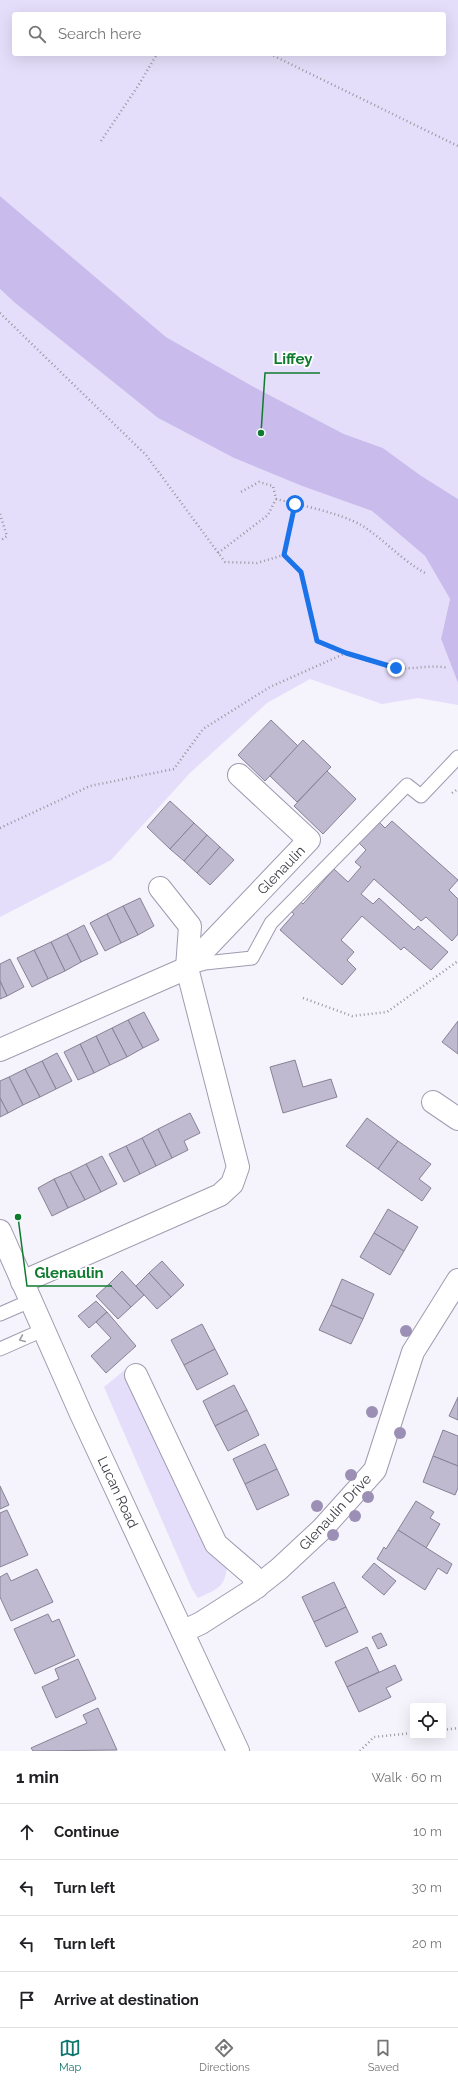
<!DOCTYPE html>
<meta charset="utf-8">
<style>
body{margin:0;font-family:Raleway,sans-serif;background:#f6f6f6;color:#202124}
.controls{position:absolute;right:12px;bottom:12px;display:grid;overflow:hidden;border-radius:4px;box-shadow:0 4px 16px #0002}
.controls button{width:36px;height:36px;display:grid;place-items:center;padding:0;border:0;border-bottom:1px solid #e0e0e0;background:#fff;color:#202124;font:20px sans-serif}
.stop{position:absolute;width:12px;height:12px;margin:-9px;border:3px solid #1a73e8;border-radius:50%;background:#fff}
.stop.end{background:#1a73e8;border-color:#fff;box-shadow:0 1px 4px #0008}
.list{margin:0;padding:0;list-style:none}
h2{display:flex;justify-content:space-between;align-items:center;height:52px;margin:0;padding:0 16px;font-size:17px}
h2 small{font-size:13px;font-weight:400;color:#757577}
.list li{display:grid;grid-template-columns:26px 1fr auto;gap:12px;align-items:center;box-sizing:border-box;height:56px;padding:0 16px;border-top:1px solid #e0e0e0}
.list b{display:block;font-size:15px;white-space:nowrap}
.list em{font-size:13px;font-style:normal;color:#757577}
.icon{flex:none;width:22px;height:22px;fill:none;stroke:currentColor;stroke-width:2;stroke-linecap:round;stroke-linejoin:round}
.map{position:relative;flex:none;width:458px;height:1751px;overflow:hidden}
.search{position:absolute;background:#fff;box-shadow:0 4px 16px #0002;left:12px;right:12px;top:12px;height:44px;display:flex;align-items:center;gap:10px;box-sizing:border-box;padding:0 14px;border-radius:4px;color:#757577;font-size:15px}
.sheet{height:276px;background:#fff}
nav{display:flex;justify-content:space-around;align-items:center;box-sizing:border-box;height:56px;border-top:1px solid #e0e0e0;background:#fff;font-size:11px;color:#757577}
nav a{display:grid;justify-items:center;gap:2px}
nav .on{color:#0f766e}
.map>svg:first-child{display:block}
</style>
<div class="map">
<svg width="458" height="1751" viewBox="0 0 458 1751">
<rect width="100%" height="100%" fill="#f5f3fc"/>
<!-- green -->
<g fill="#e5defa" fill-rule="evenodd">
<path d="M0,0h458v499l-38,-24 -37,-27 -39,-14 -90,-47 -88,-50 -166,-141zM14,14h430v40h-430z"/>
<polygon points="0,289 15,303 158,418 234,458 302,486 372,511 425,556 450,599 441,639 458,683 458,705 418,698 382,704 310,679 267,703 190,773 111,860 0,917"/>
<path d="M126,1369l91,188 11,5c-3,25 -8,26 -30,36l-6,-9 -88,-202z"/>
</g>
<!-- water -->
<polygon fill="#c9bced" points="0,196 166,337 254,387 344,434 383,448 420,475 458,499 458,683 441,639 450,599 425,556 372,511 302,486 234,458 158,418 15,303 0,289"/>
<!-- building -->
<g fill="#bfbad0" stroke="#878296">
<polygon points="271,720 298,746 265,781 238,755"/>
<polygon points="303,740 331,767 297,802 270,776"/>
<polygon points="327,771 356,799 323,834 294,806"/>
<polygon points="170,801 194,823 170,849 147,827"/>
<polygon points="378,821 385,828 392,821 458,880 449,890 458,899 458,934 452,941 426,917 421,921 374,879 361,894 373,904 379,898 414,930 418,926 448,952 431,970 404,947 401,950 362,916 341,940 354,952 347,960 356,969 342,985 280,930 294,914 287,908 296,898 303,904 334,869 348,882 361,867 355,862 366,850 358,842"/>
<polygon points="194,823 207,835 184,861 170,849"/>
<polygon points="207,835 220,847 197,873 184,861"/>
<polygon points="220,847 234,860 210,885 197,873"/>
<polygon points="140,898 154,926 138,935 123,906"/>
<polygon points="123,906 138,935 121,943 107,914"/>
<polygon points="107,914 121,943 105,951 90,923"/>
<polygon points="84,925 98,954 81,962 67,934"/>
<polygon points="67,934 81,962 65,971 51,942"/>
<polygon points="51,942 65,971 48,979 34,950"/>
<polygon points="34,950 48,979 32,987 17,958"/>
<polygon points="10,959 24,987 7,996 0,981 0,964"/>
<polygon points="0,981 7,996 0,999"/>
<polygon points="144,1012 159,1040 143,1048 128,1020"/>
<polygon points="128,1020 143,1048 127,1057 112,1028"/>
<polygon points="458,1021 458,1054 442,1042"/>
<polygon points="112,1028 127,1057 110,1065 96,1036"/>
<polygon points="96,1036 110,1065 94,1073 80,1044"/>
<polygon points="80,1044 94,1073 78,1080 64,1052"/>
<polygon points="57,1053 72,1081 56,1089 42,1061"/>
<polygon points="295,1060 303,1087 331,1079 337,1097 283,1113 270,1067"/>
<polygon points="42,1061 56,1089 40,1097 25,1069"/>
<polygon points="25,1069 40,1097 23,1105 9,1077"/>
<polygon points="9,1077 23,1105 8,1113 0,1098 0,1081"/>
<polygon points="0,1098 8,1113 0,1117"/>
<polygon points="190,1113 200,1133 184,1141 188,1150 172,1158 158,1129"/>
<polygon points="367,1118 398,1141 378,1169 346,1146"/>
<polygon points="158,1129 172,1158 156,1166 142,1138"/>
<polygon points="142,1138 156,1166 140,1174 126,1146"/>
<polygon points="398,1141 431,1164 419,1179 431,1188 422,1201 378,1169"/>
<polygon points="126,1146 140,1174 124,1182 109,1154"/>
<polygon points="102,1156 117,1184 101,1192 86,1164"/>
<polygon points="86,1164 101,1192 85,1200 70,1172"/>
<polygon points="70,1172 85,1200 68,1208 54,1179"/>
<polygon points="54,1179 68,1208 52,1216 38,1188"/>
<polygon points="388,1209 418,1227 404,1251 374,1233"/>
<polygon points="374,1233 404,1251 390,1275 360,1257"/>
<polygon points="162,1261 184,1285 171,1297 149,1273"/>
<polygon points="122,1271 144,1295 131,1307 109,1284"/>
<polygon points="149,1273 171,1297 157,1309 136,1286"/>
<polygon points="342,1279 374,1294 363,1319 331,1305"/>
<polygon points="109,1284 131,1307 118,1319 96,1296"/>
<polygon points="96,1301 107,1312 89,1328 78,1316"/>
<polygon points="331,1305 363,1319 351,1344 319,1330"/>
<polygon points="107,1312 136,1346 106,1373 91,1356 111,1338 96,1322"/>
<polygon points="202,1324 215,1349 184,1365 171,1340"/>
<polygon points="215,1349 228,1374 197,1390 184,1365"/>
<polygon points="234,1385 247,1410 215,1426 203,1401"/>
<polygon points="458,1397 458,1420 449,1416"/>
<polygon points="247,1410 259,1435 228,1451 215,1426"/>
<polygon points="443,1430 458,1436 458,1466 433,1456"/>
<polygon points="265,1444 277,1469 245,1484 233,1459"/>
<polygon points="433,1456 458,1466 458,1488 455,1495 423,1482"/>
<polygon points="277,1469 289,1495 257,1510 245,1484"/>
<polygon points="0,1486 9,1505 0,1509"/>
<polygon points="416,1501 434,1512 430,1518 440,1524 426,1548 398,1530"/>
<polygon points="7,1510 28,1555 0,1567 0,1513"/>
<polygon points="398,1530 452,1564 447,1574 438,1568 425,1590 377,1559 384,1547 386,1549"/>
<polygon points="374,1563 396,1581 384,1595 362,1577"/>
<polygon points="37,1569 53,1602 11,1621 0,1597 0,1577 7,1573 11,1581"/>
<polygon points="334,1582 346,1607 314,1622 302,1597"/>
<polygon points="346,1607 358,1632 326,1647 314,1622"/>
<polygon points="48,1614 52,1622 59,1619 75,1656 35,1674 14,1629"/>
<polygon points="381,1633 387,1645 378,1649 372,1637"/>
<polygon points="367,1647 379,1672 347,1687 335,1662"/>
<polygon points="78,1659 96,1699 56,1718 42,1687 59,1679 55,1669"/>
<polygon points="395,1665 402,1680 386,1688 391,1697 359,1712 347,1687"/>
<polygon points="98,1708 117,1750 33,1751 31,1748 87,1723 83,1715"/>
</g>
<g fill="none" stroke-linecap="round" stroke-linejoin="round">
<!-- lane casing -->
<g stroke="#a09bb0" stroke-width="15">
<g id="lane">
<polyline points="191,967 205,963 252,958 271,923 407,785 421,796 458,757"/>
<polyline points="0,1314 30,1301"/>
<polyline points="0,1349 43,1330"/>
</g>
</g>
<!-- street casing -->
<g stroke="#a09bb0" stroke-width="24">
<g id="street">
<polyline points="0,1050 187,968 309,840 239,775"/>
<polyline points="433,1102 458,1119"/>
<polyline points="22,1282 220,1195 232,1184 238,1167 187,968 190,926 160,888"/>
<polyline points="136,1375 216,1544 252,1575 257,1587"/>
<polyline points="184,1631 201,1623 251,1591 279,1569 322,1529 375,1470 413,1352 458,1280"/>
</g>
</g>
<!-- secondary casing -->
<g stroke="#a09bb0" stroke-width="24">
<polyline id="secondary" points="0,1231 81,1414 238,1751"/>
</g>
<!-- path -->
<g stroke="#9997a0" stroke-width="2.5" stroke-dasharray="1 3" stroke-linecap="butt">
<polyline points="270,54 458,146"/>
<polyline points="101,141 138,86 157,54"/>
<path d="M0,313l146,142 79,107 32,1 27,-8 17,17 16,69c22,9 56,24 79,27 18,2 34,-4 52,0"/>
<path d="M276,499c24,6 64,14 85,26 23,14 41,36 66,49"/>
<polyline points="0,514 7,536 0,541"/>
<polyline points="218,553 268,515 276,499 273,486 259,482 239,493"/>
<polyline points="284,555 295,504"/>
<polyline points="452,793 458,789"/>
<polyline points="0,828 90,786 174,769 203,729 270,687 346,653"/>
<polyline points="303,998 352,1016 387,1012 458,961"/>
<polyline points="443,1730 458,1728"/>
<polyline points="360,1751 374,1737 413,1733"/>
</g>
<!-- lane -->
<use href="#lane" stroke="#fff" stroke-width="13"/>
<!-- street -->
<use href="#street" stroke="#fff" stroke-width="22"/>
<!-- secondary -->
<use href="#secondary" stroke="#fff" stroke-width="22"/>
</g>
<!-- trees -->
<g fill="#9c8fb5">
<circle cx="406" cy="1331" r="6"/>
<circle cx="372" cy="1412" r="6"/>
<circle cx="400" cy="1433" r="6"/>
<circle cx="351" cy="1475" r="6"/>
<circle cx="368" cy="1497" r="6"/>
<circle cx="317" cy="1506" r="6"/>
<circle cx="355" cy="1516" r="6"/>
<circle cx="333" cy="1535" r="6"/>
</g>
<!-- one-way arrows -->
<defs><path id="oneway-chevron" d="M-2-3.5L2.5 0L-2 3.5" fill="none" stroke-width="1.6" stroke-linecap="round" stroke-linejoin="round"/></defs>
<use stroke="#9e9ca1" href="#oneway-chevron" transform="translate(22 1339) rotate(157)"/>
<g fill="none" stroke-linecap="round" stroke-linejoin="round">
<!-- route -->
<polyline stroke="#1a73e8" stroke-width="5" points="295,504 284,555 301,572 317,641 346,653 396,668"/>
</g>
<g text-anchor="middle" stroke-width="3.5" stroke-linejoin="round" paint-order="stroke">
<!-- street labels -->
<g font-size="14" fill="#3c3a43" stroke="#fff">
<text transform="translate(281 870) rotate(-46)" y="5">Glenaulin</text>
<text transform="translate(118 1492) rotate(65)" y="5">Lucan Road</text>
<text transform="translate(335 1512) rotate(-47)" y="5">Glenaulin Drive</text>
</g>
</g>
<!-- callouts -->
<path fill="none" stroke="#0f7b2f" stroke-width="1.5" d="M261 433L265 373H320M18 1217L27 1286H112"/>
<g fill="#0f7b2f" stroke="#fff" stroke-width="1.5">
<circle cx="261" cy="433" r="4"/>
<circle cx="18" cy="1217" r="4"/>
</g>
<g font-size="15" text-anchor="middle" font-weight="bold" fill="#0f7b2f" stroke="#fff" stroke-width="3.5" stroke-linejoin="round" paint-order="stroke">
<text x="293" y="364">Liffey</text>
<text x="69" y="1278">Glenaulin</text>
</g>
</svg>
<div class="controls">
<button><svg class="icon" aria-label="locate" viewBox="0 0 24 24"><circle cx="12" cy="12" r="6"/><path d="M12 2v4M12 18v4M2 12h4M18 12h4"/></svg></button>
</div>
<div class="stop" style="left:295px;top:504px"></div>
<div class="stop end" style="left:396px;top:668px"></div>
<div class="search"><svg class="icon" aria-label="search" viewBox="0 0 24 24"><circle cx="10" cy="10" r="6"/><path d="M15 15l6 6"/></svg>Search here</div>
</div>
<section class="sheet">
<h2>1 min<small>Walk · 60 m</small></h2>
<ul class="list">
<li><svg class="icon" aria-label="ahead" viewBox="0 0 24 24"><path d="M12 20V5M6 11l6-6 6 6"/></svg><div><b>Continue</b></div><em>10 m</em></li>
<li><svg class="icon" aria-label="left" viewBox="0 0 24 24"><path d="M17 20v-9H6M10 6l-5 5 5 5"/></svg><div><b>Turn left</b></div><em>30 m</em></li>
<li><svg class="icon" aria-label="left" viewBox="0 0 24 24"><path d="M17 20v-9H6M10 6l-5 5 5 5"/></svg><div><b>Turn left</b></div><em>20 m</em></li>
<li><svg class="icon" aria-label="arrive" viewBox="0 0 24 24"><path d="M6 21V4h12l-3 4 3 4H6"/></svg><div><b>Arrive at destination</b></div></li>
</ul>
</section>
<nav>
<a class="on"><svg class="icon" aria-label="map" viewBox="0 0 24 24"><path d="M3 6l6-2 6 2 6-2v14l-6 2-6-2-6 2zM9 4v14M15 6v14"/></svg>Map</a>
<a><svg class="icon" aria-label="directions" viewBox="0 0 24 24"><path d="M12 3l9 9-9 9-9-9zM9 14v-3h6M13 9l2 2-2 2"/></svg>Directions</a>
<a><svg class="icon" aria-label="saved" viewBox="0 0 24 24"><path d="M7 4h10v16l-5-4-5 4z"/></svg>Saved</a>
</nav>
